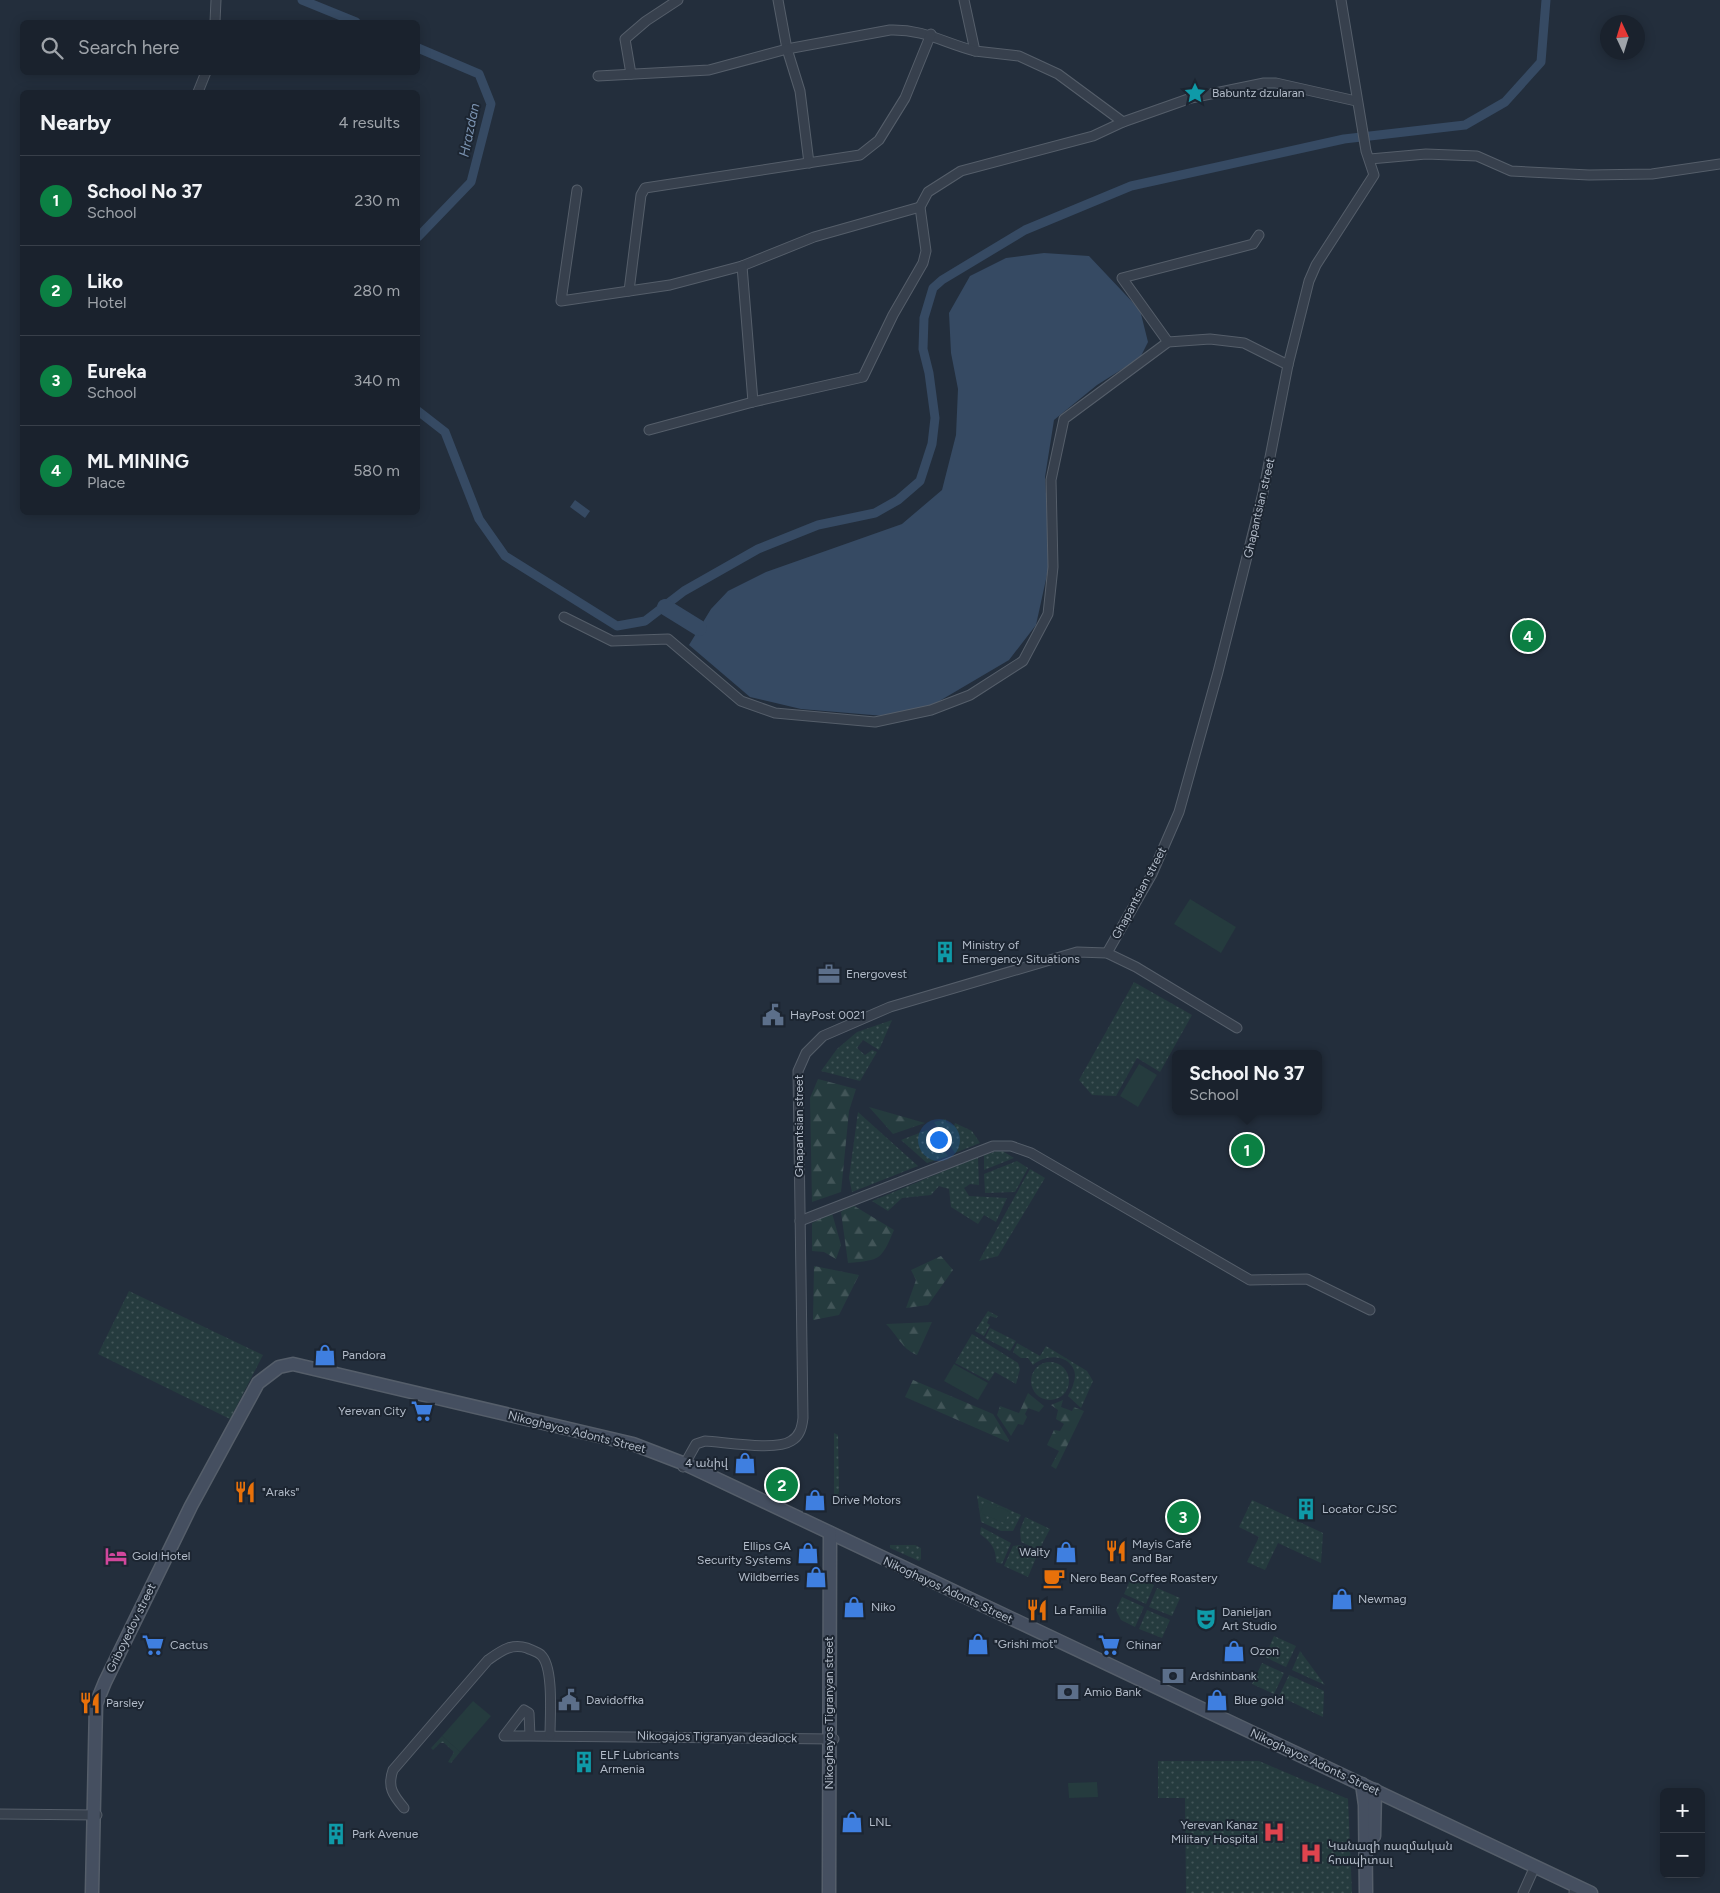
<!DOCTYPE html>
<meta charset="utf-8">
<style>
body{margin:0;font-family:Figtree,"Noto Sans Armenian",sans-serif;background:#272f39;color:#f1f3f6}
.controls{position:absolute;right:15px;bottom:15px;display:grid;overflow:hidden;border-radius:8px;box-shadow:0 2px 12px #0003}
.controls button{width:45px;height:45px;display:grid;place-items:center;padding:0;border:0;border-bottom:1px solid #383f49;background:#1a222d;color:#f1f3f6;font:25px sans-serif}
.compass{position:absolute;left:1600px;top:15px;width:45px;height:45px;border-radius:50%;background:#1a222d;box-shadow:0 2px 12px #0003;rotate:356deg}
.you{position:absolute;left:938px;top:1139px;width:18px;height:18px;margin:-12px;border:4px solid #fff;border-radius:50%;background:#1a73e8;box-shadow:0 0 0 8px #1a73e833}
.badge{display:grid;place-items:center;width:32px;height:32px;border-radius:50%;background:#0b8043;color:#fff;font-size:16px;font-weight:700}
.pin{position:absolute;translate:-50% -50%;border:2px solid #fff;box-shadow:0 1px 5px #0006}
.popup{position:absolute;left:1172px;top:1050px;width:150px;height:65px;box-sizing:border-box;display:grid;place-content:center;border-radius:8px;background:#1a222d;filter:drop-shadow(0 1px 4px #0005);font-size:16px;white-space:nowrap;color:#9fa4aa}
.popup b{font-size:19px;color:#f1f3f6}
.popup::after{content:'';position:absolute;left:50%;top:100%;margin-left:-10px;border:10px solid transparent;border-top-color:#1a222d}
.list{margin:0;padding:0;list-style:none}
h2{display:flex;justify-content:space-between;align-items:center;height:65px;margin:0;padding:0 20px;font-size:21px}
h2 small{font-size:16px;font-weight:400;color:#9fa4aa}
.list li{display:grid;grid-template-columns:32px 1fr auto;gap:15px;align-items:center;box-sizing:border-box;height:90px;padding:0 20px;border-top:1px solid #383f49}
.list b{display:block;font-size:19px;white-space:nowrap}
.list p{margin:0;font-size:16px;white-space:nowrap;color:#9fa4aa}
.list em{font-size:16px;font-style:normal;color:#9fa4aa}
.icon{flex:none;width:28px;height:28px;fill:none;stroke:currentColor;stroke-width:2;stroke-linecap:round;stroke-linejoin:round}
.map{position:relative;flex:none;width:1720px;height:1893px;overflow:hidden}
.search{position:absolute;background:#1a222d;box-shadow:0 2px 12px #0003;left:20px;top:20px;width:400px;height:55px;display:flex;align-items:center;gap:12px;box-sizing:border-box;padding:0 18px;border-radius:8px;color:#9fa4aa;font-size:19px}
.panel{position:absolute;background:#1a222d;box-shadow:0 2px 12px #0003;left:20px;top:90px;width:400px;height:425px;border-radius:8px}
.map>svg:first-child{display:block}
</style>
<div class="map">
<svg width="1720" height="1893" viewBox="0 0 1720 1893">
<defs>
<pattern id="grass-dots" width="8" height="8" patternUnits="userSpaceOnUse" patternTransform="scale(1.25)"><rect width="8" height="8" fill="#253b3e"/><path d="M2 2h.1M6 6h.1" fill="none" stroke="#425558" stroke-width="1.8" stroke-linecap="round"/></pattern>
<pattern id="forest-firs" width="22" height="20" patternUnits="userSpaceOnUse" patternTransform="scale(1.25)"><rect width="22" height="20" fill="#253b3e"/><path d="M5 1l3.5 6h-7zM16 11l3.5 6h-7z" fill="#425558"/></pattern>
</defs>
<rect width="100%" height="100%" fill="#232e3c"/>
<!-- grass -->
<g fill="url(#grass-dots)">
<polygon points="1134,982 1192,1015 1160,1072 1137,1058 1116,1096 1092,1095 1079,1080"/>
<polygon points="892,1020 879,1050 863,1040 857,1048 865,1055 872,1050 877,1052 860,1081 821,1071 837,1049 857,1032"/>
<polygon points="858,1112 918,1166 852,1192 849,1178"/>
<polygon points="946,1119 946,1122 954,1126 955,1123 972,1131 980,1143 955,1153 934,1122"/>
<polygon points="927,1130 948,1156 927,1163 901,1140"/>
<polygon points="1001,1150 1014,1158 984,1170 984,1155"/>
<polygon points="978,1157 979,1185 970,1184 964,1188 969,1196 1007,1198 996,1222 984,1215 978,1224 951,1207 949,1189 939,1186 931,1195 902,1198 888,1211 872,1201"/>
<polygon points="1017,1161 1028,1168 1015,1192 985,1193 984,1174"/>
<polygon points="1030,1169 1045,1178 998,1256 979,1261"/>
<polygon points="129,1291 263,1355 230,1419 98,1354"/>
<polygon points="988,1311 998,1316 996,1318 990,1316 987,1323 990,1325 984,1336 975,1331"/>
<polygon points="990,1328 1016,1341 1010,1351 985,1338"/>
<polygon points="972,1334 1018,1363 1020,1369 1016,1384 995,1372 989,1381 955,1363"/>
<path d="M1017,1343l23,13 6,-10 41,25 6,10 -12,27 -13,-12c4,-7 9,-18 6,-26 -7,-17 -30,-15 -41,-5l-5,-7h-7l-8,-6z"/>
<circle cx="1050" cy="1381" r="19"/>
<polygon points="834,1433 838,1435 839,1491 837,1502 834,1494"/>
<polygon points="977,1495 1021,1515 1013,1531 1001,1531 981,1522"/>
<polygon points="1252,1500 1323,1533 1321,1563 1278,1543 1265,1570 1247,1562 1259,1537 1239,1527"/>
<polygon points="1025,1517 1050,1529 1039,1550 1021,1542 1020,1530"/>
<path d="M981,1527l30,16 -9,21 -6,-2c0,-14 -5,-20 -16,-28z"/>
<polygon points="890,1545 915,1545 921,1548 921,1559 919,1561 890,1548"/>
<polygon points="1020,1545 1038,1553 1028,1577 1004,1566 1013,1546"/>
<polygon points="1132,1576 1154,1585 1146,1604 1124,1594"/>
<polygon points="1157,1588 1180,1598 1172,1616 1149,1607"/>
<polygon points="1122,1597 1144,1607 1135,1627 1121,1620 1116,1610"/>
<polygon points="1147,1610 1170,1620 1162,1638 1139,1629"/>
<polygon points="1274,1636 1296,1646 1286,1667 1265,1657"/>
<polygon points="1300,1651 1325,1685 1292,1670"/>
<polygon points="1262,1663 1284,1673 1274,1694 1252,1684"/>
<polygon points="1289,1675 1324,1691 1323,1717 1279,1696"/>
<polygon points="442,1736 460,1752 451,1763 448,1762 454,1752 444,1743 440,1743 433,1750 431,1748"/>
<polygon points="1158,1761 1259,1761 1348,1799 1352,1893 1186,1893 1185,1798 1158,1798"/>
</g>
<!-- forest -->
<g fill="url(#forest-firs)">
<polygon points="818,1079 856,1089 849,1111 841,1192 812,1202 810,1098"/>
<polygon points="869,1107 925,1123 893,1134"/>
<path d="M851,1204l43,26c-13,30 -13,30 -46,33l-7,-51z"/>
<polygon points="832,1213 841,1245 836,1259 824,1252 812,1251 812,1223"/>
<polygon points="941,1256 953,1270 928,1305 906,1308 916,1280 911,1270"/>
<polygon points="814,1266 859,1275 839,1315 813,1320"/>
<path d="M932,1322l-15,33c-16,-7 -19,-19 -31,-31z"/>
<polygon points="913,1380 993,1414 1009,1440 1008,1442 905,1397"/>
<polygon points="1028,1393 1044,1406 1039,1412 1028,1408 1025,1414 1027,1417 1023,1425 1018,1424 1011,1436 997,1415 1000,1406 1019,1413"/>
<polygon points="1063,1400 1061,1407 1072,1411 1074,1407 1084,1411 1056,1469 1051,1466 1059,1451 1047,1445 1054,1430 1060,1431 1064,1424 1056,1419 1058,1410 1051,1405"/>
</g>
<!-- garden -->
<g fill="#253b3e">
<polygon points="1190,899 1236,927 1221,953 1174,924"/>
<polygon points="1139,1064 1157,1075 1138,1107 1120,1096"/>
<polygon points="954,1364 988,1383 978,1400 944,1381"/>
<polygon points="985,1501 1010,1512 1004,1523 980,1513"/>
<polygon points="473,1701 491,1716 460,1752 442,1736"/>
<polygon points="1097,1782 1098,1797 1069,1798 1068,1783"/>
</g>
<!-- water -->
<g fill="#364a63">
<polygon points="1044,253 1089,256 1140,310 1148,342 1140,358 1097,385 1054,420 1045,477 1050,561 1036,625 1009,660 936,703 896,717 801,709 750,697 689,645 711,609 728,591 766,572 902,524 942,490 956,435 958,389 951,353 949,313 970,276 1006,258"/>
<polygon points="575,500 590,511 585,518 570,507"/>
</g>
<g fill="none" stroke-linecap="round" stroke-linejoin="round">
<!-- canal -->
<g stroke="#364a63" stroke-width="9">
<polyline points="302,0 356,22"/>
<polyline points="418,48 479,74 491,104 471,182 418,237"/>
<polyline points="418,411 445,432 479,519 505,556 617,626 645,621 684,591 758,549 818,525 875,513 898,500 920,481 932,444 935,418 929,373 923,349 924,318 933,288 942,280 1025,230 1131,186 1344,139 1465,125 1505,102 1541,62 1546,0"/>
</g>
<!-- river -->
<polyline stroke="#364a63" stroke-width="16" points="665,607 699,628"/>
<!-- street casing -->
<g stroke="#555e6a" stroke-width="11">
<g id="street">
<polyline points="778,0 787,49 800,91 809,163"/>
<polyline points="964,0 975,51 1019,56 1058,74 1123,122"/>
<polyline points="215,22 216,0"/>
<polyline points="631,74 625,39 646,21 678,0"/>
<path d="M598,76l111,-6 78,-21 103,-19c34,-1 54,13 85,21"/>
<polyline points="198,92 206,72"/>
<polyline points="1370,159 1426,154 1477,156 1511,171 1589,175 1652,174 1720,164"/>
<polyline points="577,190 561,301 670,285 742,266 814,237 920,207"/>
<polyline points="742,266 753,402"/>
<polyline points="629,291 641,195 645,188 860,155 879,140 905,98 931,34"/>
<polyline points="1168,342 1122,278 1253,244 1259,235"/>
<polyline points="649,430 753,402 863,377 893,315 923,263 926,251 920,207 928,192 961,171 1093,136 1123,122 1191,98 1264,83 1276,83 1356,101"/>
<polyline points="564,617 612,641 668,639 741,701 775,713 875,722 931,710 970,695 1023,661 1048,614 1053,567 1051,480 1064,419 1168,342 1210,339 1244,343 1288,365"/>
<polyline points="1107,953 1152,874 1179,812 1218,672 1263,493 1288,365 1309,281 1316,265 1374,175 1366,151 1341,0"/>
<polyline points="800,1221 993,1146 1011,1146 1031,1153 1250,1280 1307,1279 1370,1310"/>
<path d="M683,1467l13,-23 9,-3c20,1 71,10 86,0 9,-5 11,-14 12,-23l-5,-347 8,-18 17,-17 67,-29 187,-55 30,1 29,14 101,61"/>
<polyline points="530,1736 504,1736 524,1710 529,1713 530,1736 834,1739"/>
<path d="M404,1808c-11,-13 -17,-21 -11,-38l95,-110c13,-9 23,-17 39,-12 4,2 11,4 14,7 13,12 9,62 9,80"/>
<polyline points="0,1814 97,1815"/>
<polyline points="1523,1893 1532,1873"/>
<polyline points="1574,1893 1574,1892"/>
</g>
</g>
<!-- secondary casing -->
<g stroke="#555e6a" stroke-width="15">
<g id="secondary">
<polyline points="1362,1784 1365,1805 1366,1893"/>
<polyline points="1374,1836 1375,1790"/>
<polyline points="92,1893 96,1704 105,1682 191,1506 258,1383 279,1367 293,1364 633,1444 685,1464 1591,1893"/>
<polyline points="829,1893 830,1533"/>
</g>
</g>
<!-- street -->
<use href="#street" stroke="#37404d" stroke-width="9"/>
<!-- secondary -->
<use href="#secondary" stroke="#454f60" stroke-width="12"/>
</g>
<!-- icons -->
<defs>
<g id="sight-bare" transform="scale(1.725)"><path d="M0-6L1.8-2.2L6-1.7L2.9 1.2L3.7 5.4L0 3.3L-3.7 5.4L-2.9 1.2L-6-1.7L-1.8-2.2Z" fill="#0f9aa8" stroke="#1c2531" stroke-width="2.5" paint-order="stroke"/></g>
<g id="building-bare" transform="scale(1.725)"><path d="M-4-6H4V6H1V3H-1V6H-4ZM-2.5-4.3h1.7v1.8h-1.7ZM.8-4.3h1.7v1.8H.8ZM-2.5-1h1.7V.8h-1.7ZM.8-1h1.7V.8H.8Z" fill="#0f9aa8" stroke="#1c2531" stroke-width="2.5" paint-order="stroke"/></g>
<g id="office-bare" transform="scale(1.725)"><path d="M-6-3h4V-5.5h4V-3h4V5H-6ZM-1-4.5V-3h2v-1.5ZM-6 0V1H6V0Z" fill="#5c6f8a" stroke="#1c2531" stroke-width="2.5" paint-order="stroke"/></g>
<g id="civic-bare" transform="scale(1.725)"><path d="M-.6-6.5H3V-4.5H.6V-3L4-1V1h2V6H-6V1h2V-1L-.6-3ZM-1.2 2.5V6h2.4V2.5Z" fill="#5c6f8a" stroke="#1c2531" stroke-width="2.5" paint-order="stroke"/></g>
<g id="shop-bare" transform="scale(1.725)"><path d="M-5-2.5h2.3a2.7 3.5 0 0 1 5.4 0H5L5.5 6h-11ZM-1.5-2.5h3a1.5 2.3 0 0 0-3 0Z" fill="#3f7fe0" stroke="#1c2531" stroke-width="2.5" paint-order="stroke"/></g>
<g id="supermarket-bare" transform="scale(1.725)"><path d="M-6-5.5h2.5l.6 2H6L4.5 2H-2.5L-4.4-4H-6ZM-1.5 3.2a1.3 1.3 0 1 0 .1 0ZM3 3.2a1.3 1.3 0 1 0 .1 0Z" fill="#3f7fe0" stroke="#1c2531" stroke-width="2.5" paint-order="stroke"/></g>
<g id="restaurant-bare" transform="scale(1.725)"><path d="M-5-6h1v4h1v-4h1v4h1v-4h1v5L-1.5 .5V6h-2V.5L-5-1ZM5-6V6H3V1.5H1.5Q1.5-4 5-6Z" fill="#e8710a" stroke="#1c2531" stroke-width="2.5" paint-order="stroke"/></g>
<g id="hotel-bare" transform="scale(1.725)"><path d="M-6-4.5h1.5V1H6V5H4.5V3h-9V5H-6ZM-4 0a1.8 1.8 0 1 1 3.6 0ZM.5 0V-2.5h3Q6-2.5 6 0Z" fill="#d1479c" stroke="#1c2531" stroke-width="2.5" paint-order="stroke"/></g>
<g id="cafe-bare" transform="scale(1.725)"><path d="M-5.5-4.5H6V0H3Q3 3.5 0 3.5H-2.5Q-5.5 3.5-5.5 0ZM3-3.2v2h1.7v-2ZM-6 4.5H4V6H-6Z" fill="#e8710a" stroke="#1c2531" stroke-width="2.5" paint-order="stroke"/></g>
<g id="theatre-bare" transform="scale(1.725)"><path d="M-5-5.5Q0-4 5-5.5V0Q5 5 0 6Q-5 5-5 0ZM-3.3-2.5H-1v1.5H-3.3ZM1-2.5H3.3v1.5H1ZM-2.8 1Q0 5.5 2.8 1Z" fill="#0f9aa8" stroke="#1c2531" stroke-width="2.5" paint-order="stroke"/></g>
<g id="bank-bare" transform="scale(1.725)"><path d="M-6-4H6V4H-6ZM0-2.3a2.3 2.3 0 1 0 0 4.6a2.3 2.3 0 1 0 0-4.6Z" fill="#5c6f8a" stroke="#1c2531" stroke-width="2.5" paint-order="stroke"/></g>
<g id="hospital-bare" transform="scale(1.725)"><path d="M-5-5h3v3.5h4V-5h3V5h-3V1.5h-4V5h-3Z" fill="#e0444e" stroke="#1c2531" stroke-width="2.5" paint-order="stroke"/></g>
</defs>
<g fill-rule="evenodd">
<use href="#sight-bare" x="1195" y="93"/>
<use href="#building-bare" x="945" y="952"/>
<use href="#office-bare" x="829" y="974"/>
<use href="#civic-bare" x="773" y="1015"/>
<use href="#shop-bare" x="325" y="1355"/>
<use href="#supermarket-bare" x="422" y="1411"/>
<use href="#shop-bare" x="745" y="1463"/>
<use href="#restaurant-bare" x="245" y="1492"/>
<use href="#shop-bare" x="815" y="1500"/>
<use href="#building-bare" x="1306" y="1509"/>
<use href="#restaurant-bare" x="1116" y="1551"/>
<use href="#shop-bare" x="1066" y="1552"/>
<use href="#shop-bare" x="808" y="1553"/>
<use href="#hotel-bare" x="116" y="1556"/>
<use href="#shop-bare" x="816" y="1577"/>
<use href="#cafe-bare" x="1054" y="1578"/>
<use href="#shop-bare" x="1342" y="1599"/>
<use href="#shop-bare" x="854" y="1607"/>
<use href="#restaurant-bare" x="1037" y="1610"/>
<use href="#theatre-bare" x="1206" y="1619"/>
<use href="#shop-bare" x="978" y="1644"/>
<use href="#supermarket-bare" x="153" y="1645"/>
<use href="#supermarket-bare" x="1109" y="1645"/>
<use href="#shop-bare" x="1234" y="1651"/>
<use href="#bank-bare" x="1173" y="1676"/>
<use href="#bank-bare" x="1068" y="1692"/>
<use href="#civic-bare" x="569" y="1700"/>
<use href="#shop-bare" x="1217" y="1700"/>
<use href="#restaurant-bare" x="90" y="1703"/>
<use href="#building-bare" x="584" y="1762"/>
<use href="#shop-bare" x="852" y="1822"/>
<use href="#hospital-bare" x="1274" y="1832"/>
<use href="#building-bare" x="336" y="1834"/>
<use href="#hospital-bare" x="1311" y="1853"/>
</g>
<g text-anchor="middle" stroke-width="4" stroke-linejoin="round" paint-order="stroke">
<!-- poi labels -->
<g font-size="12" fill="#b2bbc8" stroke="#1c2531" text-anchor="start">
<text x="1212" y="97">Babuntz dzularan</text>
<text x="962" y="949">Ministry of<tspan x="962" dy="14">Emergency Situations</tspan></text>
<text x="846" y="978">Energovest</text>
<text x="790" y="1019">HayPost 0021</text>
<text x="342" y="1359">Pandora</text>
<text x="406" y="1415" text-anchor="end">Yerevan City</text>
<text x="728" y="1467" text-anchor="end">4 անիվ</text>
<text x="262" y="1496">"Araks"</text>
<text x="832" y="1504">Drive Motors</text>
<text x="1322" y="1513">Locator CJSC</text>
<text x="1132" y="1548">Mayis Café<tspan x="1132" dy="14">and Bar</tspan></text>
<text x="791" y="1550" text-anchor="end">Ellips GA<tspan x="791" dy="14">Security Systems</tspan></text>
<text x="1050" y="1556" text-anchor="end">Walty</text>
<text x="132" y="1560">Gold Hotel</text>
<text x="799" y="1581" text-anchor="end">Wildberries</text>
<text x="1070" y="1582">Nero Bean Coffee Roastery</text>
<text x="1358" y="1603">Newmag</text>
<text x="871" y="1611">Niko</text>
<text x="1054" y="1614">La Familia</text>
<text x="1222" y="1616">Danieljan<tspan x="1222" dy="14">Art Studio</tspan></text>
<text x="994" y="1648">"Grishi mot"</text>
<text x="170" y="1649">Cactus</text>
<text x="1126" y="1649">Chinar</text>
<text x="1250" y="1655">Ozon</text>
<text x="1190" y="1680">Ardshinbank</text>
<text x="1084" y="1696">Amio Bank</text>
<text x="586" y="1704">Davidoffka</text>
<text x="1234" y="1704">Blue gold</text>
<text x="106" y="1707">Parsley</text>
<text x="600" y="1759">ELF Lubricants<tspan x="600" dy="14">Armenia</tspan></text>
<text x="869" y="1826">LNL</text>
<text x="1258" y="1829" text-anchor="end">Yerevan Kanaz<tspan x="1258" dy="14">Military Hospital</tspan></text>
<text x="352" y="1838">Park Avenue</text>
<text x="1328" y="1850">Կանազի ռազմական<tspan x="1328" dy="14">հոսպիտալ</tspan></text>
</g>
<!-- street labels -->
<g font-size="12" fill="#b2bbc8" stroke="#1c2531">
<text transform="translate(1259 508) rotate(-77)" y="4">Ghapantsian street</text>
<text transform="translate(1139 893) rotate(-62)" y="4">Ghapantsian street</text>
<text transform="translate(799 1126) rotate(-90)" y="4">Ghapantsian street</text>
<text transform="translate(577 1432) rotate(14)" y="4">Nikoghayos Adonts Street</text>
<text transform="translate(948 1590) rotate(25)" y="4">Nikoghayos Adonts Street</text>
<text transform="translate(131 1628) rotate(-64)" y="4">Griboyedov street</text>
<text transform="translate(829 1713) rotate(-90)" y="4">Nikoghayos Tigranyan street</text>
<text transform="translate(717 1737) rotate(1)" y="4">Nikogajos Tigranyan deadlock</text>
<text transform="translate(1315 1762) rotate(25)" y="4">Nikoghayos Adonts Street</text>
</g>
<!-- water labels -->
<g font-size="14" font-style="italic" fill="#7a92b0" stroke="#1c2531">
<text transform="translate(469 130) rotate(-78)" y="5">Hrazdan</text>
</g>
</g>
</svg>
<div class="controls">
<button>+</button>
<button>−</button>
</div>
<svg class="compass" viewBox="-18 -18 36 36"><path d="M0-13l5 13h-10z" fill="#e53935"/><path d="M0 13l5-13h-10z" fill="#9fa4aa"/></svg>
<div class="you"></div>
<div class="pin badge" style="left:1247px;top:1150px">1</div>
<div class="popup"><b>School No 37</b>School</div>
<div class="pin badge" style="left:782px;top:1485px">2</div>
<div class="pin badge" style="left:1183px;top:1517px">3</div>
<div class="pin badge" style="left:1528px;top:636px">4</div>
<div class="search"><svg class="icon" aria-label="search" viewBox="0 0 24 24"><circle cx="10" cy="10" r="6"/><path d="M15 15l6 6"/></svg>Search here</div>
<section class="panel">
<h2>Nearby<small>4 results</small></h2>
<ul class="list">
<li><span class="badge">1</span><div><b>School No 37</b><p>School</p></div><em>230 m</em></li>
<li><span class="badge">2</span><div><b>Liko</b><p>Hotel</p></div><em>280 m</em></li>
<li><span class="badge">3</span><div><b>Eureka</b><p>School</p></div><em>340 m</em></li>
<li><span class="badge">4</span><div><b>ML MINING</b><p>Place</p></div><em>580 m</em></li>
</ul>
</section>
</div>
